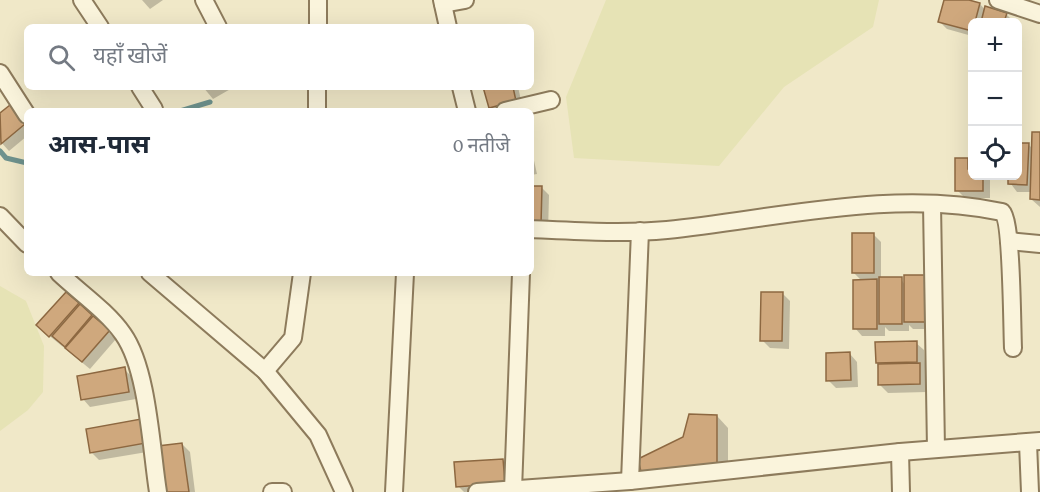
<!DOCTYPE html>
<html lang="hi">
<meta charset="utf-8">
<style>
body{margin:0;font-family:"Crimson Pro","Noto Sans Devanagari",serif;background:#f6f6f7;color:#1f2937}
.controls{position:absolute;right:18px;top:18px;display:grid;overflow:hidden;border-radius:9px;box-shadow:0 6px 24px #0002}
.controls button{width:54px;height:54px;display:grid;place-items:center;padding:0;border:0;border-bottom:2px solid #e0e1e3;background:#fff;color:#1f2937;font:30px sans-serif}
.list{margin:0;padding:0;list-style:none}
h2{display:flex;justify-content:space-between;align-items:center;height:78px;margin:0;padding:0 24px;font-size:26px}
h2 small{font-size:20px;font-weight:400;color:#747a83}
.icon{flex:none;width:33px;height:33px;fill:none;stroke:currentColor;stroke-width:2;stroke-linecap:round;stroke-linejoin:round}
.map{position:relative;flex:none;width:1040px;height:492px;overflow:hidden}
.search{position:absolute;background:#fff;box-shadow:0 6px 24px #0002;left:24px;top:24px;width:510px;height:66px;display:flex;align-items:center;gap:15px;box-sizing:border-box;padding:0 21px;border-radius:9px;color:#747a83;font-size:22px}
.panel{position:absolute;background:#fff;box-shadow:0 6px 24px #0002;left:24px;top:108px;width:510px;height:168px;border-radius:9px}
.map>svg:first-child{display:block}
</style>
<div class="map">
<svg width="1040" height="492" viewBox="0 0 1040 492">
<rect width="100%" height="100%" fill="#f0e8c8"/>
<!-- farmland -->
<g fill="#e6e3b5">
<polygon points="606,0 879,0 873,27 784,87 719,166 574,158 566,97"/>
<polygon points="0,286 26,301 44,346 43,392 28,410 0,431"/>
</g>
<!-- shadow -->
<g fill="#0003">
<polygon points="142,0 163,0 150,9"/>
<polygon points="946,0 964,0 980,4 986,11 1006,14 1014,22 972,22 972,36 947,29 940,22"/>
<polygon points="203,87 234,87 213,99"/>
<polygon points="485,87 518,87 523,109 494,111 490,107"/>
<polygon points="9,107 27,127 27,136 9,151 0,141 0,115"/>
<polygon points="1040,134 1040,207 1031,199 1032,192 1017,192 1005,176 1018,176 1018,144 1028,144 1033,149"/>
<polygon points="531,147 537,174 531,175"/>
<polygon points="967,160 972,165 972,176 990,178 990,198 965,198 957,190"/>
<polygon points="531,187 541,187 549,195 548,233 531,227"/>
<polygon points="873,234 881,242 881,279 901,279 933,329 913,329 909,325 909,331 889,331 885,327 885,336 862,336 855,328 862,281 853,272"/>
<polygon points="782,293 790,301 789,349 770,348 762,340"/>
<polygon points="78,304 116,339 90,369 46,333"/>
<polygon points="916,343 924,350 927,392 888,393 880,385 877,362"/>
<polygon points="850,354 857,362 858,387 836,388 828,380"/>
<polygon points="124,369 132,377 136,399 90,407 83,399"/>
<polygon points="717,416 728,428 728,474 654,487 643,476 684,438"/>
<polygon points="141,421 153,451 99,460 91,452"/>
<polygon points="182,444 190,452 195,492 166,492"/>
<polygon points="502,460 510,468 512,490 464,492 458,486"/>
</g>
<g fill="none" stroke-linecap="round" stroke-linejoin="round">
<!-- stream -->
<g stroke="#6f938e" stroke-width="5">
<polyline points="180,111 210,102"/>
<polyline points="0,151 6,158 27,163"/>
</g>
</g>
<!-- building -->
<g fill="#cfa87d" stroke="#8d6841" stroke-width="1.5">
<polygon points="944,0 969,0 980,3 975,22 972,22 972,31 938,22"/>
<polygon points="985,6 1007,13 1004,22 981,22"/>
<polygon points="483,87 513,87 516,101 489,108"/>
<polygon points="10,105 25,124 1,144 0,113"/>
<polygon points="1032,132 1040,132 1040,200 1030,199"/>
<polygon points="1018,143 1029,143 1027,185 1008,184 1008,176 1018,176"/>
<polygon points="955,158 968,158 968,169 972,169 972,176 983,176 983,191 955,191"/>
<polygon points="531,186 542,186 541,225 531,225"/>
<rect x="852" y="233" width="22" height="40"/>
<rect x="904" y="275" width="22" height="47"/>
<rect x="879" y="277" width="23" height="47"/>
<polygon points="877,279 877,329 853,329 853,280"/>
<polygon points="66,292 79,303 49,337 36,325"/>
<polygon points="761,292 783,292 782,341 760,341"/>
<polygon points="80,304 92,315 65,347 52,336"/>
<polygon points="93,316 110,330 82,362 65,348"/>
<polygon points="917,341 917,362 876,363 875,342"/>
<polygon points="850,352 851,380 826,381 826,353"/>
<polygon points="920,363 920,384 878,385 878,364"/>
<polygon points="125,367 129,392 81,400 77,376"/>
<polygon points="689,414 717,415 717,463 642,476 638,459 683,437"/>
<polygon points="141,419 146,443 90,453 86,429"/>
<polygon points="182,443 189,492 164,492 158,446"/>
<polygon points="503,459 505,483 456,487 454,462"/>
</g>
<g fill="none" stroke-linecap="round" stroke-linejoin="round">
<!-- minor casing -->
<g stroke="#8d7b5c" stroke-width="20">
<g id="minor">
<polyline points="82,0 100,27"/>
<polyline points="204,0 218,27"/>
<polyline points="442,0 448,27"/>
<polyline points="998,0 1040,14"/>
<polyline points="443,4 465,0"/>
<polyline points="318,27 318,0"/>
<polyline points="0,73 27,115"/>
<polyline points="140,87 154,109"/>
<polyline points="461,87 467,111"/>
<polyline points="317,111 317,87"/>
<polyline points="505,111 551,100"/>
<polyline points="932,204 936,449"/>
<polyline points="0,216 27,244"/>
<path d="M531,229c45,2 91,5 136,1 108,-11 226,-42 335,-18 10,9 10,115 11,136"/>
<polyline points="1009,241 1040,244"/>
<path d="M59,273c20,19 48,38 64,61 25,35 28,114 35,158"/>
<polyline points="150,273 265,371 318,435 344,492"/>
<polyline points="265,371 293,338 302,273"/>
<polyline points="1028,443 1030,492"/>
<polyline points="900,452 901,492"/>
<polyline points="630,481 640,231"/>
<polyline points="513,490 521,273"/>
<polyline points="272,492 283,492"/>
<polyline points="394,492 405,273"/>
<polyline points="477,492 630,481 900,452 1040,441"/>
</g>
</g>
<!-- minor -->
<use href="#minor" stroke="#faf4dc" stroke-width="16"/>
</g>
</svg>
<div class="controls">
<button>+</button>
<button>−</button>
<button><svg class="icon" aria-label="locate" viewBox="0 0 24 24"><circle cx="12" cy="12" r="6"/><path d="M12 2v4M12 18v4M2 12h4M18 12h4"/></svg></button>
</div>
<div class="search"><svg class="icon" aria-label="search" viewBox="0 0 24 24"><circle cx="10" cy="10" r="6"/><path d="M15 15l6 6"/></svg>यहाँ खोजें</div>
<section class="panel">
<h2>आस-पास<small>0 नतीजे</small></h2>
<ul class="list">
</ul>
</section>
</div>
